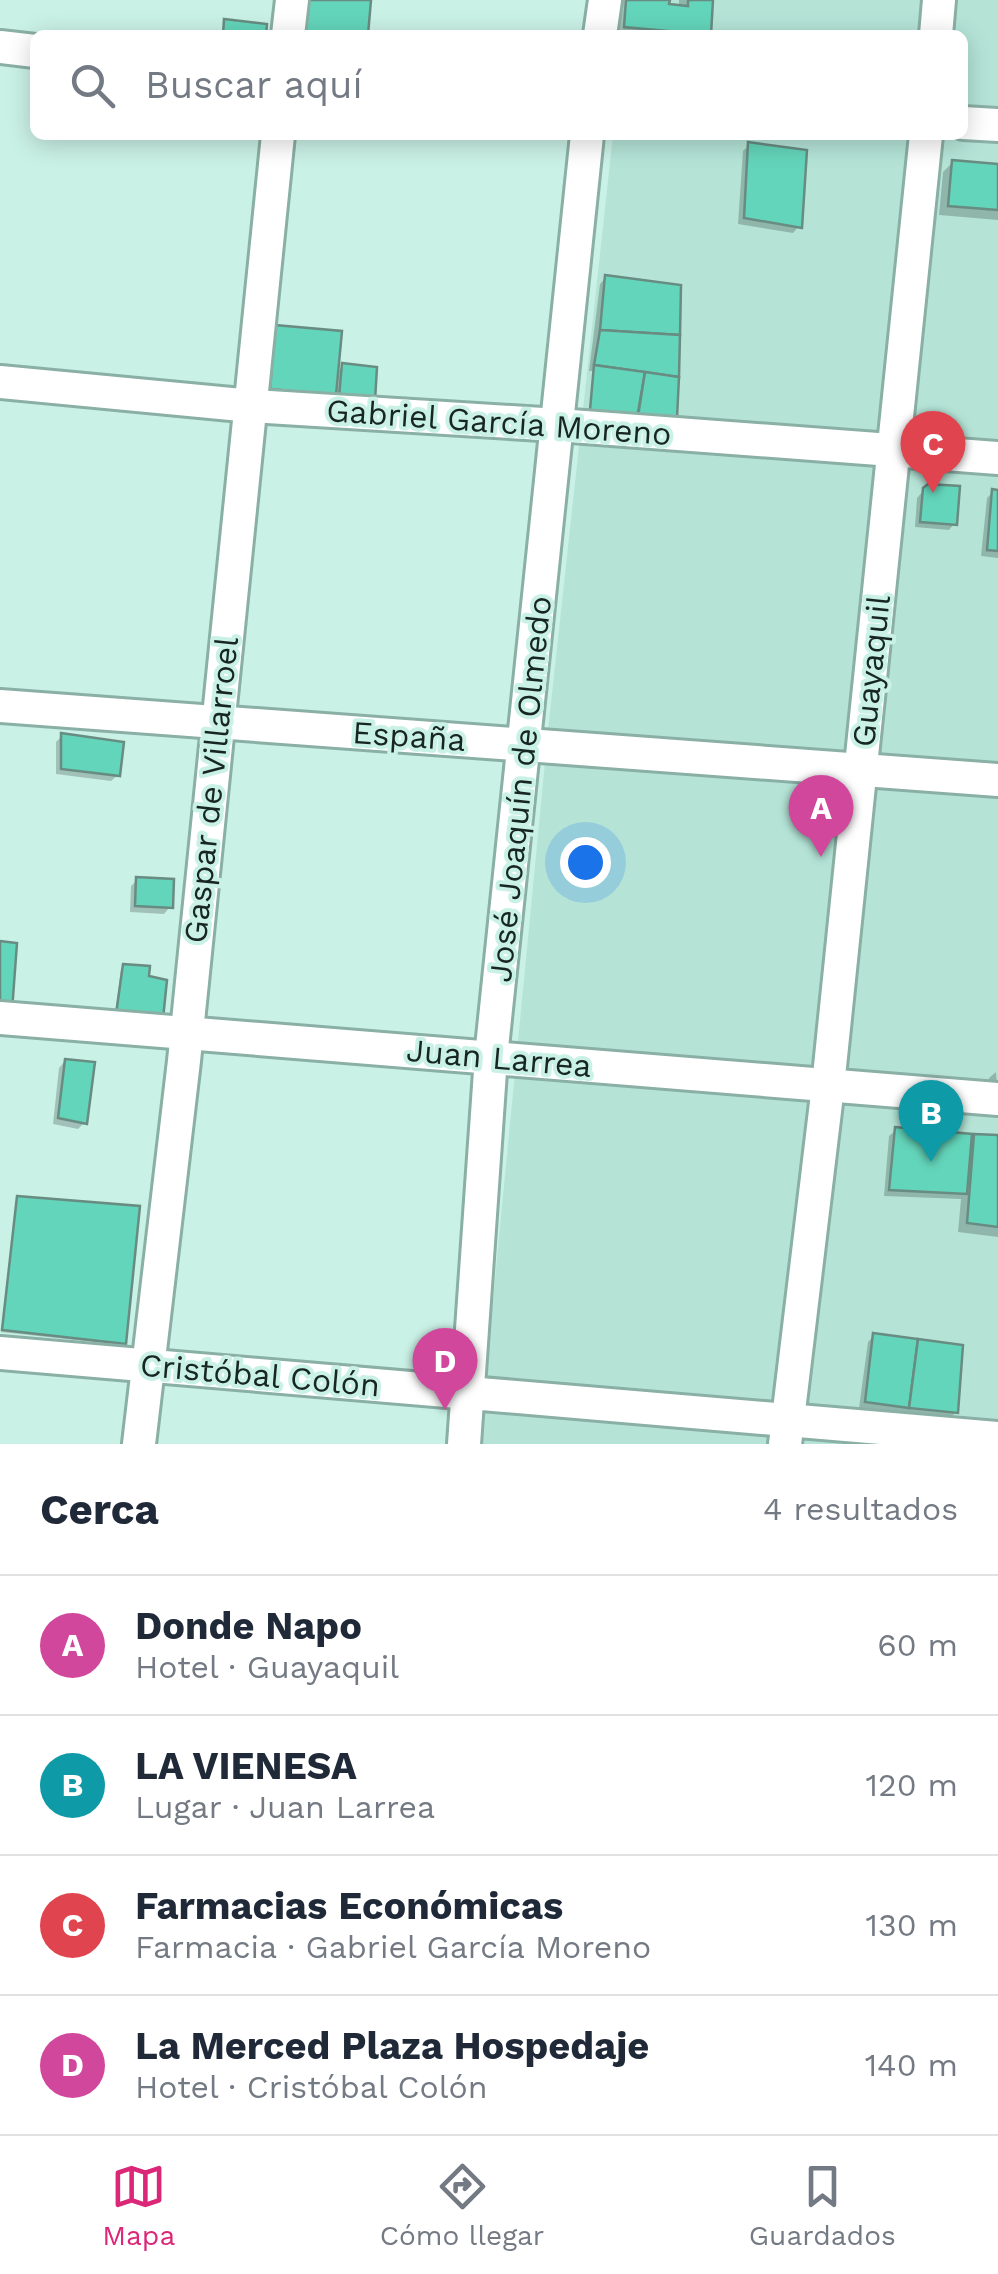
<!DOCTYPE html>
<html lang="es">
<meta charset="utf-8">
<style>
body{margin:0;font-family:"Work Sans",sans-serif;background:#f6f6f7;color:#1f2937}
.you{position:absolute;left:585px;top:862px;width:35px;height:35px;margin:-25px;border:8px solid #fff;border-radius:50%;background:#1a73e8;box-shadow:0 0 0 15px #1a73e833}
.badge{display:grid;place-items:center;width:65px;height:65px;border-radius:50%;background:#db2777;color:#fff;font-size:32px;font-weight:700}
.pin{position:absolute;translate:-50% -82px;filter:drop-shadow(0 2px 5px #0008)}
.pin::after{content:'';position:absolute;top:52px;width:35px;height:30px;background:inherit;clip-path:polygon(0 0,100% 0,50% 100%)}
.list{margin:0;padding:0;list-style:none}
h2{display:flex;justify-content:space-between;align-items:center;height:130px;margin:0;padding:0 40px;font-size:42px}
h2 small{font-size:32px;font-weight:400;color:#747a83}
.list li{display:grid;grid-template-columns:65px 1fr auto;gap:30px;align-items:center;box-sizing:border-box;height:140px;padding:0 40px;border-top:2px solid #e0e1e3}
.list b{display:block;font-size:38px;white-space:nowrap}
.list p{margin:0;font-size:32px;white-space:nowrap;color:#747a83}
.list em{font-size:32px;font-style:normal;color:#747a83}
.icon{flex:none;width:55px;height:55px;fill:none;stroke:currentColor;stroke-width:2;stroke-linecap:round;stroke-linejoin:round}
.map{position:relative;flex:none;width:998px;height:1444px;overflow:hidden}
.search{position:absolute;background:#fff;box-shadow:0 5px 25px #0003;left:30px;right:30px;top:30px;height:110px;display:flex;align-items:center;gap:25px;box-sizing:border-box;padding:0 35px;border-radius:15px;color:#747a83;font-size:38px}
.sheet{height:690px;background:#fff}
nav{display:flex;justify-content:space-around;align-items:center;box-sizing:border-box;height:140px;border-top:2px solid #e0e1e3;background:#fff;font-size:28px;color:#747a83}
nav a{display:grid;justify-items:center;gap:5px}
nav .on{color:#db2777}
.map>svg:first-child{display:block}
</style>
<div class="map">
<svg width="998" height="1444" viewBox="0 0 998 1444">
<rect width="100%" height="100%" fill="#caf1e6"/>
<!-- built -->
<polygon fill="#b5e4d7" points="626,0 998,0 998,1444 479,1444 549,721 613,135 963,135 963,35 623,35"/>
<!-- shadow -->
<g fill="#0003">
<polygon points="618,0 667,0 667,6 679,7 679,0 711,0 708,33 615,35"/>
<polygon points="749,145 799,226 793,233 738,224 743,151"/>
<polygon points="953,162 998,166 998,220 939,215 943,172"/>
<polygon points="606,277 674,417 588,423 593,371 589,371 600,284"/>
<polygon points="276,327 335,374 343,366 375,369 334,403 334,393 327,400 264,394 270,334"/>
<polygon points="924,490 955,523 949,530 915,527 917,498"/>
<polygon points="993,492 998,492 998,558 981,556 987,498"/>
<polygon points="62,736 118,775 111,781 56,774 56,742"/>
<polygon points="137,880 170,907 164,914 130,912 131,886"/>
<polygon points="124,967 146,978 115,1016 121,969"/>
<polygon points="65,1061 84,1123 78,1129 53,1124 59,1068"/>
<polygon points="996,1072 998,1098 987,1097 989,1078"/>
<polygon points="896,1130 968,1143 975,1136 998,1138 998,1237 958,1232 961,1199 884,1196 889,1136"/>
<polygon points="18,1199 123,1342 121,1345 1,1332"/>
<polygon points="874,1336 956,1412 949,1419 859,1408 868,1342"/>
</g>
<!-- building -->
<g fill="#63d5ba" stroke="#688c82" stroke-width="2.5">
<polygon points="294,0 371,0 368,35 290,35"/>
<polygon points="626,0 670,0 669,4 688,6 688,0 713,0 711,35 624,27"/>
<polygon points="224,19 267,24 266,35 223,35"/>
<polygon points="748,142 807,150 802,228 744,218"/>
<polygon points="952,160 998,164 998,210 948,206"/>
<polygon points="605,275 681,285 680,335 600,330"/>
<polygon points="275,325 342,331 336,395 270,389"/>
<polygon points="600,330 680,335 679,377 594,365"/>
<polygon points="342,363 377,367 375,401 339,397"/>
<polygon points="594,365 645,372 636,424 589,421"/>
<polygon points="645,372 679,377 677,418 638,416"/>
<polygon points="928,484 960,486 957,525 920,522 923,488"/>
<polygon points="992,489 998,490 998,551 987,550"/>
<polygon points="61,733 124,742 120,776 61,769"/>
<polygon points="136,877 174,879 173,908 135,906"/>
<polygon points="0,941 17,943 12,1011 0,1010"/>
<polygon points="123,964 150,966 149,976 167,980 163,1019 116,1014"/>
<polygon points="65,1059 95,1062 87,1124 58,1118"/>
<polygon points="895,1127 972,1134 967,1194 889,1190"/>
<polygon points="974,1134 998,1135 998,1227 967,1223"/>
<polygon points="17,1196 140,1206 126,1344 2,1330"/>
<polygon points="873,1333 918,1339 909,1408 865,1402"/>
<polygon points="918,1339 963,1345 958,1413 909,1408"/>
</g>
<g fill="none" stroke-linecap="round" stroke-linejoin="round">
<!-- minor casing -->
<g stroke="#8aafa4" stroke-width="38">
<g id="minor">
<polyline points="288,35 292,0"/>
<polyline points="600,35 605,0"/>
<polyline points="936,35 939,0"/>
<polyline points="0,47 35,51"/>
<polyline points="963,123 998,125"/>
<polyline points="0,382 252,406 558,425 998,458"/>
<polyline points="0,706 998,780"/>
<polyline points="0,1018 998,1099"/>
<polyline points="0,1353 998,1438"/>
<polyline points="139,1444 184,1061 278,135"/>
<polyline points="464,1444 491,1057 587,135"/>
<polyline points="785,1444 828,1086 926,135"/>
</g>
</g>
<!-- minor -->
<use href="#minor" stroke="#fff" stroke-width="32"/>
</g>
<g text-anchor="middle" stroke-width="8" stroke-linejoin="round" paint-order="stroke">
<!-- street labels -->
<g font-size="32" fill="#182622" stroke="#caf1e6">
<text transform="translate(499 422) rotate(4)" y="11">Gabriel García Moreno</text>
<text transform="translate(871 671) rotate(-84)" y="11">Guayaquil</text>
<text transform="translate(409 736) rotate(4)" y="11">España</text>
<text transform="translate(520 789) rotate(-84)" y="11">José Joaquín de Olmedo</text>
<text transform="translate(211 790) rotate(-84)" y="11">Gaspar de Villarroel</text>
<text transform="translate(499 1058) rotate(5)" y="11">Juan Larrea</text>
<text transform="translate(260 1375) rotate(5)" y="11">Cristóbal Colón</text>
</g>
</g>
</svg>
<div class="you"></div>
<div class="pin badge" style="left:821px;top:857px;background:#d1479c">A</div>
<div class="pin badge" style="left:931px;top:1162px;background:#0f9aa8">B</div>
<div class="pin badge" style="left:933px;top:493px;background:#e0444e">C</div>
<div class="pin badge" style="left:445px;top:1410px;background:#d1479c">D</div>
<div class="search"><svg class="icon" aria-label="search" viewBox="0 0 24 24"><circle cx="10" cy="10" r="6"/><path d="M15 15l6 6"/></svg>Buscar aquí</div>
</div>
<section class="sheet">
<h2>Cerca<small>4 resultados</small></h2>
<ul class="list">
<li><span class="badge" style="background:#d1479c">A</span><div><b>Donde Napo</b><p>Hotel · Guayaquil</p></div><em>60 m</em></li>
<li><span class="badge" style="background:#0f9aa8">B</span><div><b>LA VIENESA</b><p>Lugar · Juan Larrea</p></div><em>120 m</em></li>
<li><span class="badge" style="background:#e0444e">C</span><div><b>Farmacias Económicas</b><p>Farmacia · Gabriel García Moreno</p></div><em>130 m</em></li>
<li><span class="badge" style="background:#d1479c">D</span><div><b>La Merced Plaza Hospedaje</b><p>Hotel · Cristóbal Colón</p></div><em>140 m</em></li>
</ul>
</section>
<nav>
<a class="on"><svg class="icon" aria-label="map" viewBox="0 0 24 24"><path d="M3 6l6-2 6 2 6-2v14l-6 2-6-2-6 2zM9 4v14M15 6v14"/></svg>Mapa</a>
<a><svg class="icon" aria-label="directions" viewBox="0 0 24 24"><path d="M12 3l9 9-9 9-9-9zM9 14v-3h6M13 9l2 2-2 2"/></svg>Cómo llegar</a>
<a><svg class="icon" aria-label="saved" viewBox="0 0 24 24"><path d="M7 4h10v16l-5-4-5 4z"/></svg>Guardados</a>
</nav>
